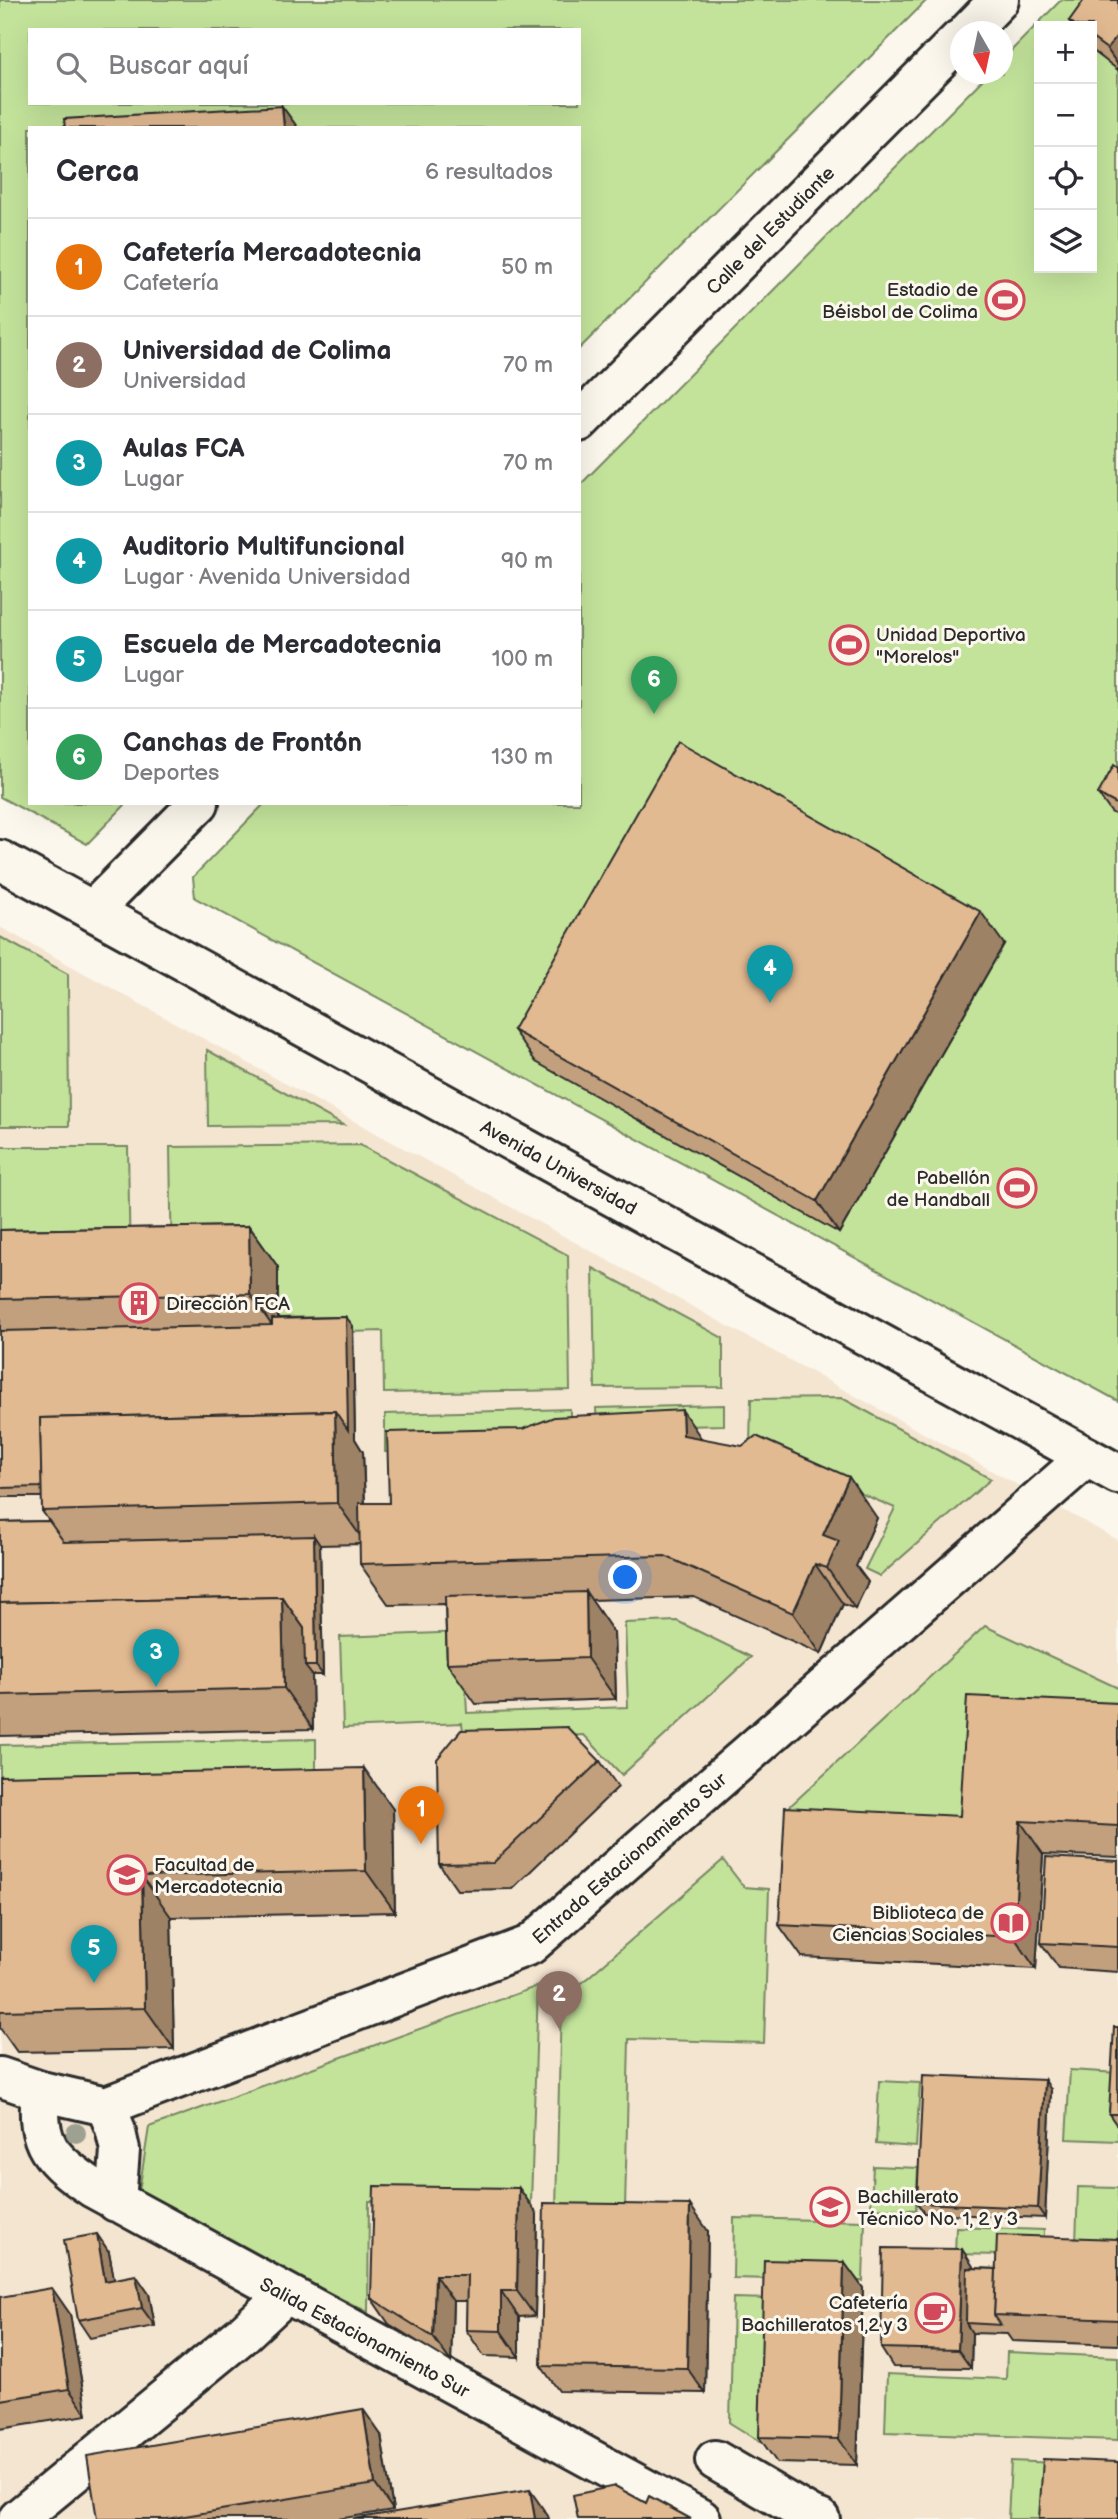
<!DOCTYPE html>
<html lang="es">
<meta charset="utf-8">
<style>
body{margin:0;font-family:"Balsamiq Sans",sans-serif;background:#f7f7f7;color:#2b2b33}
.controls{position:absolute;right:21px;top:21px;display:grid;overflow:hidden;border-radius:0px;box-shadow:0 7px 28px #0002}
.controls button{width:63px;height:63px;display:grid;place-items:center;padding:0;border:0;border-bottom:2px solid #e1e1e2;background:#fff;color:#2b2b33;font:35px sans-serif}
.compass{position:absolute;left:950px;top:21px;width:63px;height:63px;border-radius:50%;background:#fff;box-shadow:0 7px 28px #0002;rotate:171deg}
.you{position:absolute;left:626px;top:1578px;width:24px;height:24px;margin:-18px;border:5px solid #fff;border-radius:50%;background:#1a73e8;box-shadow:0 0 0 10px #1a73e833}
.badge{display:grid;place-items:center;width:46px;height:46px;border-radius:50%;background:#d1495b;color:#fff;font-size:23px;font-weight:700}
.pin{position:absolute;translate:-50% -58px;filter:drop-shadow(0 2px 4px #0008)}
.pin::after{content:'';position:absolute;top:37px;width:24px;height:21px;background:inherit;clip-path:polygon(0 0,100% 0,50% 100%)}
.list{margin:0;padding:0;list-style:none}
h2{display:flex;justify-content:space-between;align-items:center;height:91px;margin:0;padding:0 28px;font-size:30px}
h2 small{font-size:23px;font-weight:400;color:#7c7c81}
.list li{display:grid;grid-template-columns:46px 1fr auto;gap:21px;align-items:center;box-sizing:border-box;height:98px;padding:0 28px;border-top:2px solid #e1e1e2}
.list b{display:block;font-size:26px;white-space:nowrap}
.list p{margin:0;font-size:23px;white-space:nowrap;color:#7c7c81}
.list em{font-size:23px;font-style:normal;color:#7c7c81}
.icon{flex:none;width:38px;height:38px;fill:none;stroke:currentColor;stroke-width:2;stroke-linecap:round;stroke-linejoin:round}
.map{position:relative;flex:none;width:1118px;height:2519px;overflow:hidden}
.search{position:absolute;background:#fff;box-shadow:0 7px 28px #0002;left:28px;top:28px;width:553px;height:77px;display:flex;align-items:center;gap:18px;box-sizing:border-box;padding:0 24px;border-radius:0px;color:#7c7c81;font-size:26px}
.panel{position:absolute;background:#fff;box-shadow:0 7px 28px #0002;left:28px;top:126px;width:553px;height:679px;border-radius:0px}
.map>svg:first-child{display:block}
</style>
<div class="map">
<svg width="1118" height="2519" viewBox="0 0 1118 2519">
<rect width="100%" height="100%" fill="#fbf7ec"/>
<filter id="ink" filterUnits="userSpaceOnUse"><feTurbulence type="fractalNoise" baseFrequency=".0143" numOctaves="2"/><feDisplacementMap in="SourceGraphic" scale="14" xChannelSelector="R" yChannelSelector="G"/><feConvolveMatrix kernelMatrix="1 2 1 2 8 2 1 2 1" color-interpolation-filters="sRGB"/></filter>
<g filter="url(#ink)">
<!-- built -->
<polygon fill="#f4e5d1" points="0,927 1118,1540 1118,2519 0,2519"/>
<!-- green -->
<g fill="#c3e39b" stroke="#778763" stroke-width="2" fill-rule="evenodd">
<path d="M0,0h927l-348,349v-221h-549v675h97l-40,41 -87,-47zM30,30h549v73h-549z"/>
<path d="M1061,0h57v1401l-923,-503 -2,-21 72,-74h314v-317l409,-412h14l1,-15zM1039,26h53v242h-53z"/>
<polygon points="0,937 68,974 69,1126 0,1126"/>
<polygon points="207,1050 343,1125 208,1126"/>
<polygon points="360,1145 568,1255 570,1390 384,1393 383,1331 278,1334 172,1269 170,1147"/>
<polygon points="0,1147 128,1147 130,1270 0,1272"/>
<polygon points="593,1268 723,1338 723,1387 595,1388"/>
<polygon points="842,1398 991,1479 880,1576 865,1569 895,1508 750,1446 751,1399"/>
<polygon points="724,1405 724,1425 597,1428 596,1408"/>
<polygon points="570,1409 570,1432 529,1449 385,1452 385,1414"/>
<polygon points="677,1621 751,1657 622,1775 584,1735 464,1740 462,1723 343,1728 340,1637 463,1632 467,1713 628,1707 625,1623"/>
<polygon points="985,1626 1118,1688 1118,1722 968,1837 812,1829 789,1807"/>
<polygon points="316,1739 316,1783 16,1789 0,1774 0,1745"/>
<polygon points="723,1860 744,1887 769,1889 764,2043 629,2039 625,2210 556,2209 561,2001"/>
<polygon points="538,1986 531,2203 369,2201 368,2312 138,2198 149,2127"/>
<polygon points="1070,2070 1118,2073 1118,2141 1066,2139"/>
<polygon points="879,2081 920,2083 916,2147 876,2144"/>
<polygon points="873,2166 918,2168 916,2210 871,2208"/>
<polygon points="1078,2187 1118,2188 1118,2245 1076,2243"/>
<polygon points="734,2218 865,2221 863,2281 733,2278"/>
<polygon points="956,2227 1044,2230 1043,2256 955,2254"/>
<polygon points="733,2298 773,2299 769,2447 730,2423"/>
<polygon points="1007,2352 1118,2357 1118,2440 885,2432 887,2374 1006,2379"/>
<polygon points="1011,2461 1055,2463 1053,2519 1008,2519"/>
</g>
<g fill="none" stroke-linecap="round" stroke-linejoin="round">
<!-- minor casing -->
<g stroke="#2b2b2b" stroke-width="44">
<g id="minor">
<polyline points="968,32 999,0"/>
<polyline points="579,422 960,39"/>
<polyline points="0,860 1118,1474"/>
<polyline points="93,910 199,803"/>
<polyline points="0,2077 41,2091 106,2106 530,1945 1087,1457"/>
<path d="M41,2091c-6,54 10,68 52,97l608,331"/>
<polyline points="106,2106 115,2128 120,2150 116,2202"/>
<polyline points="715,2460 811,2516 820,2519"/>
<polyline points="18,2519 243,2334 286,2294"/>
</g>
</g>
<!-- minor -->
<use href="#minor" stroke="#fbf7ec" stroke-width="38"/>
</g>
<!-- trees -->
<circle fill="#9ea091" cx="76" cy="2133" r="10"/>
<!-- wall -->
<g fill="#c2a07e" stroke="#2b2b2b" stroke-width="2">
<polygon points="1118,0 1118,70 1092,50 1092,26 1073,26 1069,21"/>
<polygon points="1118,768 1118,816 1111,812 1098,794"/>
<polygon points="1004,944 839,1233 536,1062 513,1030"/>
<polygon points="249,1226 278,1267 278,1318 346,1317 353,1326 355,1439 363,1452 365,1503 389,1503 701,1438 877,1518 856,1566 868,1582 855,1609 843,1604 821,1654 694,1597 591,1600 614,1633 616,1699 476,1704 447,1663 445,1604 389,1605 360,1564 360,1544 320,1545 323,1675 312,1675 313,1729 0,1736 0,1522 49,1521 42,1511 42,1497 0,1497 0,1230"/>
<polygon points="1118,1703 1118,1857 1043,1854 1036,1969 802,1957 779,1925 960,1816"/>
<polygon points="600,1761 618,1787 512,1889 457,1890 439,1864"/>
<polygon points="0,1776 393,1809 395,1912 171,1917 174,2049 17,2052 0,2028"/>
<polygon points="1118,1861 1118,1972 1059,1968 1041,1943"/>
<polygon points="1118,2027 1118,2127 1109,2114"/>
<polygon points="1051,2090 1045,2218 924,2213 917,2203"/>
<polygon points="519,2188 537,2214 535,2316 519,2317 519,2357 484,2356 466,2330 467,2301 453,2301 451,2362 389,2324 371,2298"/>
<polygon points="708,2231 705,2393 559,2391 541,2366"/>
<polygon points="1118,2239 1118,2345 1012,2341 1007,2334 972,2333 971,2368 893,2367 881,2348 974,2268 996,2269"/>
<polygon points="109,2252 114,2279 149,2294 155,2326 90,2338 78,2320"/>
<polygon points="844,2262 863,2288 857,2465 777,2463 759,2437"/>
<polygon points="0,2297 70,2314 87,2415 0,2429"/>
<polygon points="381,2435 393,2510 338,2519 97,2519"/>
</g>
<!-- shaded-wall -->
<g fill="#9e8266" stroke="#2b2b2b" stroke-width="2">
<polygon points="1118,34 1118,65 1107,49"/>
<polygon points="282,106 298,128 284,128"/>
<polygon points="981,912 1004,944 839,1233 817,1201"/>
<polygon points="249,1226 278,1267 278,1334 250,1294"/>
<polygon points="346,1317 353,1326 355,1439 363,1452 366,1544 337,1503 335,1411"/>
<polygon points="682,1410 710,1451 683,1435"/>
<polygon points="849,1477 877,1518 856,1566 868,1582 855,1609 827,1568 823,1535"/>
<polygon points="314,1536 320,1545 323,1675 316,1666"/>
<polygon points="815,1564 843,1604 821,1654 793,1613"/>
<polygon points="586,1592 614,1633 616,1699 587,1658"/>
<polygon points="282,1597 311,1638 305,1666 312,1675 313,1729 284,1688"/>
<polygon points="364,1768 393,1809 395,1912 366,1871"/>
<polygon points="1020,1821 1043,1854 1036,1969 1014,1937"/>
<polygon points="142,1876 171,1917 174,2049 145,2008"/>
<polygon points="1045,2080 1051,2090 1045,2218 1038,2208"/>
<polygon points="519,2188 537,2214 535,2316 517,2291"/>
<polygon points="690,2205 708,2231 705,2393 687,2368"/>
<polygon points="97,2234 109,2252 118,2299 105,2281"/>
<polygon points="962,2249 974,2268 966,2323 972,2333 971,2368 958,2350"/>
<polygon points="844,2262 863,2288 857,2465 839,2439"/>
<polygon points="136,2275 149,2294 155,2326 142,2308"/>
<polygon points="435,2275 453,2301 451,2362 433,2337"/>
<polygon points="52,2288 70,2314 87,2415 69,2389"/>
<polygon points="501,2291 519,2317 519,2357 501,2331"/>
<polygon points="363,2409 381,2435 393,2510 375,2484"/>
<polygon points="530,2490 548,2516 549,2519 535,2519"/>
</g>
<!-- building -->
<g fill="#e2ba92" stroke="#2b2b2b" stroke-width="2">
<polygon points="1084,0 1118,0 1118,34 1107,49 1092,38 1092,26 1077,26 1069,21"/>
<polygon points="282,106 284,128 65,128 64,119"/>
<polygon points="678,741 981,912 817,1201 513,1030"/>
<polygon points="1114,765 1118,768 1118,805 1098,794"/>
<polygon points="249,1226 250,1294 0,1299 0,1230"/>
<polygon points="346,1317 348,1430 335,1411 40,1418 42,1487 0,1488 0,1331 272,1325 272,1319"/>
<polygon points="682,1410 683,1435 742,1446 756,1436 849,1477 823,1535 839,1541 827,1568 815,1564 793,1613 665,1556 360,1564 359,1503 389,1503 387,1432 523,1429 554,1417"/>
<polygon points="335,1411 337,1503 42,1511 40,1418"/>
<polygon points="49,1521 64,1542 314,1536 316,1666 305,1666 304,1628 282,1597 0,1603 0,1522"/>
<polygon points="586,1592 587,1658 447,1663 445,1596"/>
<polygon points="282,1597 284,1688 0,1695 0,1603"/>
<polygon points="967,1696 1118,1703 1118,1826 1020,1821 1014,1937 779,1925 785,1807 960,1816"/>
<polygon points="567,1727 600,1761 493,1863 439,1864 437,1759 461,1730"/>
<polygon points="364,1768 366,1871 142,1876 145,2008 0,2011 0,1776"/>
<polygon points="1046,1857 1118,1861 1118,1947 1041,1943"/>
<polygon points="1114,2027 1118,2027 1118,2114 1109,2114"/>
<polygon points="923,2075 1045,2080 1038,2208 917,2203"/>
<polygon points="374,2186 519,2188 517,2291 501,2291 501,2331 466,2330 467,2275 435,2275 433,2337 371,2298"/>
<polygon points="544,2203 690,2205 687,2368 541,2366"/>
<polygon points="97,2234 105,2281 136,2275 142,2308 78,2320 64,2240"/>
<polygon points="997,2235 1118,2239 1118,2320 994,2315"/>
<polygon points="883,2248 962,2249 958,2350 881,2348"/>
<polygon points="764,2260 844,2262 839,2439 759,2437"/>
<polygon points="967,2268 996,2269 994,2315 1001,2325 966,2323"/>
<polygon points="52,2288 69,2389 0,2400 0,2297"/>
<polygon points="363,2409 375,2484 167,2519 97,2519 87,2456"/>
<polygon points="1043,2459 1118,2462 1118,2519 1039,2519"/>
<polygon points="615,2486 646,2503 649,2496 691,2519 578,2519 573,2495"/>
<polygon points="530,2490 535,2519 353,2519"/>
</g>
</g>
<!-- icons -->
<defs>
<g id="stadium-ring" transform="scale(2.0125)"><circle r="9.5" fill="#fbf7ec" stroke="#d1495b" stroke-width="1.5"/><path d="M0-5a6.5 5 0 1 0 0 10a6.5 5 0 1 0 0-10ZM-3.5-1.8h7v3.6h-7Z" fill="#d1495b"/></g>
<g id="building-ring" transform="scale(2.0125)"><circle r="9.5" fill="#fbf7ec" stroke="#d1495b" stroke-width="1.5"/><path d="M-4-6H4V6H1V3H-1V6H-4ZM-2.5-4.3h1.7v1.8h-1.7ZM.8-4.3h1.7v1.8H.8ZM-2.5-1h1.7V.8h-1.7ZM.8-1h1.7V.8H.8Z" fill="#d1495b"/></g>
<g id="university-ring" transform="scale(2.0125)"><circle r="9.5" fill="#fbf7ec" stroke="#d1495b" stroke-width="1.5"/><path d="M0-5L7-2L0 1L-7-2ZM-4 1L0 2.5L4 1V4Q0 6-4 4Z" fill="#d1495b"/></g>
<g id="library-ring" transform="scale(2.0125)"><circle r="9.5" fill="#fbf7ec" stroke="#d1495b" stroke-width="1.5"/><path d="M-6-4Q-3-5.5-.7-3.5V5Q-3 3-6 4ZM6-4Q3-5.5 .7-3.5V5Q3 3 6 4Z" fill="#d1495b"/></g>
<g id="cafe-ring" transform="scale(2.0125)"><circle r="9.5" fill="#fbf7ec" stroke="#d1495b" stroke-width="1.5"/><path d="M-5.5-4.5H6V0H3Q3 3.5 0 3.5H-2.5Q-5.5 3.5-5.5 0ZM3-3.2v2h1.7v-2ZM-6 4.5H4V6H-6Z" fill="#d1495b"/></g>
</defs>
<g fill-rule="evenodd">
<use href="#stadium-ring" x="1005" y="300"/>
<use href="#stadium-ring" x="849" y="645"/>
<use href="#stadium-ring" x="1017" y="1188"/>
<use href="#building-ring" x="139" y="1303"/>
<use href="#university-ring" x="127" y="1875"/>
<use href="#library-ring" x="1011" y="1923"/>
<use href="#university-ring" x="830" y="2207"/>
<use href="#cafe-ring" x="935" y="2313"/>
</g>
<g text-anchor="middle" stroke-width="6" stroke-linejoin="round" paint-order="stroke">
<!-- street labels -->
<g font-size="19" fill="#2b2b2b" stroke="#fbf7ec">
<text transform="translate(770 230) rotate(-45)" y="7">Calle del Estudiante</text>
<text transform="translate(559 1167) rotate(29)" y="7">Avenida Universidad</text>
<text transform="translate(629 1858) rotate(-41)" y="7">Entrada Estacionamiento Sur</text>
<text transform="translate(365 2337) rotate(28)" y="7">Salida Estacionamiento Sur</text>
</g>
<!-- poi labels -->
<g font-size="19" fill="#2b2b2b" stroke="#fbf7ec" text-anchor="end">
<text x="978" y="296">Estadio de<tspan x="978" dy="22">Béisbol de Colima</tspan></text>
<text x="876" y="641" text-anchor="start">Unidad Deportiva<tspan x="876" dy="22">"Morelos"</tspan></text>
<text x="990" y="1184">Pabellón<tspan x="990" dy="22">de Handball</tspan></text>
<text x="166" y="1310" text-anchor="start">Dirección FCA</text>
<text x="154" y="1871" text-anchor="start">Facultad de<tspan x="154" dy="22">Mercadotecnia</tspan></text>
<text x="984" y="1919">Biblioteca de<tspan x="984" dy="22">Ciencias Sociales</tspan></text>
<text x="857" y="2203" text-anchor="start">Bachillerato<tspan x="857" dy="22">Técnico No. 1, 2 y 3</tspan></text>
<text x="908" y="2309">Cafetería<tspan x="908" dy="22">Bachilleratos 1,2 y 3</tspan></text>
</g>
</g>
</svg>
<div class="controls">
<button>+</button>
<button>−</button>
<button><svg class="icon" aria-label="locate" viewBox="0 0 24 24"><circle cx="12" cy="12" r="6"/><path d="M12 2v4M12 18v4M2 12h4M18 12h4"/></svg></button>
<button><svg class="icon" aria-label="layers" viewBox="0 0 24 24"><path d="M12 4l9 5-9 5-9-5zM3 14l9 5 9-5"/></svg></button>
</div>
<svg class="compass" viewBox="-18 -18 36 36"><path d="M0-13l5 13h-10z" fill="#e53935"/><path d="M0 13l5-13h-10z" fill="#7c7c81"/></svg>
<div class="you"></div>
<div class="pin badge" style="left:421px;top:1844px;background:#e8710a">1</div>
<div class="pin badge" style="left:559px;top:2029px;background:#8d6e63">2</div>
<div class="pin badge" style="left:156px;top:1687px;background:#0f9aa8">3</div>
<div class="pin badge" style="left:770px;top:1003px;background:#0f9aa8">4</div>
<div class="pin badge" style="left:94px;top:1983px;background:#0f9aa8">5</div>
<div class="pin badge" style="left:654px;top:714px;background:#2e9e5b">6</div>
<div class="search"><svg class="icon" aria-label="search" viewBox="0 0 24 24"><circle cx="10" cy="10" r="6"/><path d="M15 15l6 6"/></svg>Buscar aquí</div>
<section class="panel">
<h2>Cerca<small>6 resultados</small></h2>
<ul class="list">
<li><span class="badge" style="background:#e8710a">1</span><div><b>Cafetería Mercadotecnia</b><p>Cafetería</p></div><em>50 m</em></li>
<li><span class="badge" style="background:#8d6e63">2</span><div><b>Universidad de Colima</b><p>Universidad</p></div><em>70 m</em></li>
<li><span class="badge" style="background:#0f9aa8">3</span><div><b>Aulas FCA</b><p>Lugar</p></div><em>70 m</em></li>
<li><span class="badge" style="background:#0f9aa8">4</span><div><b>Auditorio Multifuncional</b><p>Lugar · Avenida Universidad</p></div><em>90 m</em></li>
<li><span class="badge" style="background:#0f9aa8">5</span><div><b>Escuela de Mercadotecnia</b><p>Lugar</p></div><em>100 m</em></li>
<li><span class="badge" style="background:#2e9e5b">6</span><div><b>Canchas de Frontón</b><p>Deportes</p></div><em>130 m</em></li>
</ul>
</section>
</div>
